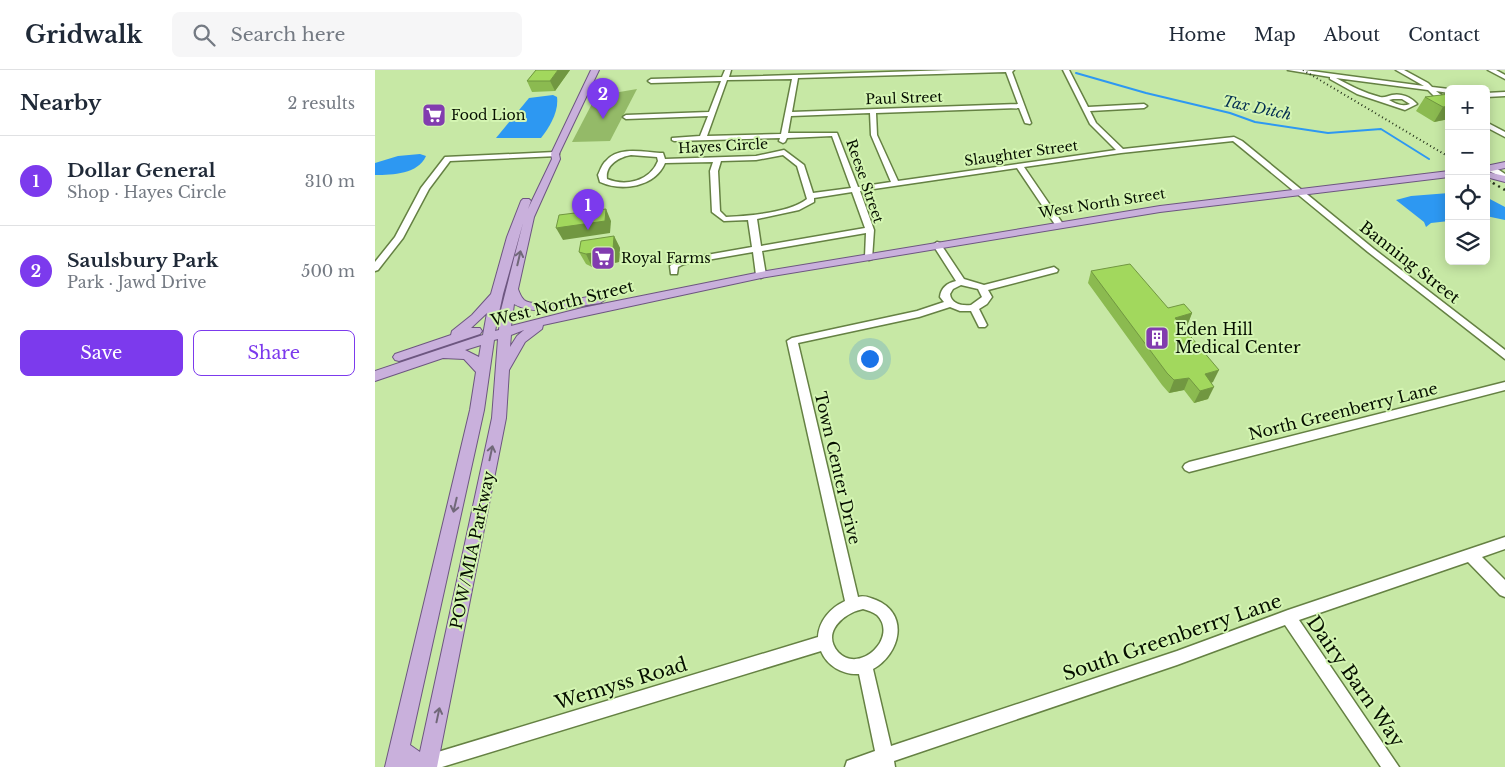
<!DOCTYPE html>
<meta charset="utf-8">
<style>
body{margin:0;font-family:"Libre Baskerville",serif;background:#f6f6f7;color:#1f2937}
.controls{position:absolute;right:15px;top:15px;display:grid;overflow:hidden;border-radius:8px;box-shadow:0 2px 12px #0003}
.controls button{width:45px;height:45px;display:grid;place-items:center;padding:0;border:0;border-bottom:1px solid #e0e1e3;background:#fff;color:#1f2937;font:25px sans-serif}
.you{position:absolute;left:494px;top:288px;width:18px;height:18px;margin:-12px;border:4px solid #fff;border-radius:50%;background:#1a73e8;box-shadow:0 0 0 8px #1a73e833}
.badge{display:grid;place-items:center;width:32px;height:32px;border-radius:50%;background:#7c3aed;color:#fff;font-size:16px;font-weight:700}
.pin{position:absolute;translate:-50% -41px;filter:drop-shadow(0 1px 2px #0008)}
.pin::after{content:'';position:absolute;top:26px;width:18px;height:15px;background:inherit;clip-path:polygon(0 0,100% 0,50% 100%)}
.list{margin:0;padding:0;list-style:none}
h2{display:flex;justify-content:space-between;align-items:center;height:65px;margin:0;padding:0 20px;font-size:21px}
h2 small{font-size:16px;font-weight:400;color:#747a83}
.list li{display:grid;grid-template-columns:32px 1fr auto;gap:15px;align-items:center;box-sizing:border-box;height:90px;padding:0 20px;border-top:1px solid #e0e1e3}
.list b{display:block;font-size:19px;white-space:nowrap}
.list p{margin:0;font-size:16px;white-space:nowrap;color:#747a83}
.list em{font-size:16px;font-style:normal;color:#747a83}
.actions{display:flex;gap:10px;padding:15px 20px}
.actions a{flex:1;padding:11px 0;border:1px solid #7c3aed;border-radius:8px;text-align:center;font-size:18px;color:#7c3aed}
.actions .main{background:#7c3aed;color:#fff}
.icon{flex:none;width:28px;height:28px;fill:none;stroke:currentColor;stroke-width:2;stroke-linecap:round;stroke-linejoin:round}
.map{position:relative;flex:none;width:1130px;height:697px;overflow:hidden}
header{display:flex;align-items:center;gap:30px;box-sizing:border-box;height:70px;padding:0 25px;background:#fff;border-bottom:1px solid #e0e1e3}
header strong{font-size:24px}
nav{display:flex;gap:28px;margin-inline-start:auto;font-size:18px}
.search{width:350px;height:45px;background:#f6f6f7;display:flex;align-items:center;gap:12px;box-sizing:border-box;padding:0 18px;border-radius:8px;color:#747a83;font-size:19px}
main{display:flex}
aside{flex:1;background:#fff}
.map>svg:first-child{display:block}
</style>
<header>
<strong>Gridwalk</strong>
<div class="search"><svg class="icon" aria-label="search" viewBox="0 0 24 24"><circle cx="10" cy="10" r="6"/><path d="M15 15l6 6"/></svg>Search here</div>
<nav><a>Home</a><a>Map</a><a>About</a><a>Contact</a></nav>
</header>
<main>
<aside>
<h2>Nearby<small>2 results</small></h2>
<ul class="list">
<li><span class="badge">1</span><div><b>Dollar General</b><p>Shop · Hayes Circle</p></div><em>310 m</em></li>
<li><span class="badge">2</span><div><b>Saulsbury Park</b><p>Park · Jawd Drive</p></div><em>500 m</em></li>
</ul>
<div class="actions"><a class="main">Save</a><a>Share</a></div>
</aside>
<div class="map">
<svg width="1130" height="697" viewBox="0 0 1130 697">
<rect width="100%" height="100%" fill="#c7e8a5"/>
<!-- green -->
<polygon fill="#94ba68" points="262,19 235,71 197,72 221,26"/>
<!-- water -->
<g fill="#2d98f2">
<path d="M178,25l4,2c2,14 -7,30 -16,41h-45l33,-40z"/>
<path d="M45,84l6,2c-8,18 -33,19 -51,19v-12l23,-7z"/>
<polygon points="1074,123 1074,151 1056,153 1051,157 1049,152 1021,130 1036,126"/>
<polygon points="1111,127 1130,137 1130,150 1111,146"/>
</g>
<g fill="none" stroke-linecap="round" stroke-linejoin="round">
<!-- stream -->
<polyline stroke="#2d98f2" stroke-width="2" points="701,3 771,23 855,43 880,52 953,63 1006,59 1054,89"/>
<!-- minor casing -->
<g stroke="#658143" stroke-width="3">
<g id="minor">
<path d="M350,0h6l-2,7 223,-7h62l-2,2 19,51 -1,1 -5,-1 -6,-15 -143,5 1,22 21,46 218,-31 -26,-26 -27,-54h6l19,37 56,-3 3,2 -3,2 -54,3 6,12 27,26 111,-12 8,4 132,108 131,101v9l-137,-107 -135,-111 -112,12 -97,14 39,57 -4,2h-3l-39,-58 -157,23 14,39 -2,29 -3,1 -4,-3 1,-24 -104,18 4,24 -5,3 -5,-3 -3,-23 -69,12 -6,3 -1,7h-6l-1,-8 8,-6 74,-13 -4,-27 -24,1 -12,-9 -2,-41 3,-9 -48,1c-10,24 -43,29 -65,19l-2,-7c2,-4 4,-11 8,-14 12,-15 38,-9 54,-8h3l2,6 91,-3 28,-6 20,15 9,28 38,-5 -19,-52 -45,2 -2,4 -2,1 -4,-2 1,-3 -106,3 -2,-1v-2l28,-2 8,-20 -82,3 -3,-2 3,-2 83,-3 12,-31 -70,2 -3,-2 3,-2 71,-2zM631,2l12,32 -226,8 6,-34zM417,9l-11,55 -74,2 20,-56zM495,43l1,22 20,47 -33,5 -21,-54h-49l3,-17zM256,85l26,2 1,4c-8,20 -32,26 -51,18 -2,-14 12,-22 24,-24zM408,85l14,11 10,33c-17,14 -60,17 -81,18l-6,-6 -2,-40 3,-10 35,-1zM477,122l13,36 -104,18 -4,-27 42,-9 15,-8v-4z"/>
<path d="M913,0h16l120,16 -28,-16h8l24,13 4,4 17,2v4l-13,-2 13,10v5l-12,-7 -9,-9 -92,-12c15,8 28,15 44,19 5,1 7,-1 12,-2 9,-2 19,2 25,9l-12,6 -48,-16 -27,-15v-2zM1018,29h9l8,5c-8,3 -14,0 -21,-4z"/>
<polygon points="1113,0 1121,0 1130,5 1130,9"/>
<polygon points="1130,22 1130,26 1111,27 1111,23"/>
<polygon points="1111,52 1130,62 1130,67 1111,57"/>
<polygon points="180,82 184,84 183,86 75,91 54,119 28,168 3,200 0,201 0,192 20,167 46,118 70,87"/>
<polygon points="1112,96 1118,96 1130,104 1130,109 1112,100"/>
<path d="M562,172l3,1 24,36 20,6 70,-18 4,3 -1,2 -69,18 4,7 -5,7 -8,5 8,16 -2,2h-6l-8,-16h-11l-10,-4 -31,10 -121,26 60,254c7,-2 12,1 18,3 34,14 24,54 -3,69l18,77 286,-95 111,-41 217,-73v12l-23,8 23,23v17l-5,-2 -32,-33 -169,58 100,147h-18l-96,-142 -108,40 -283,96 1,6h-50l2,-6 28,-10 -16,-77c-16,1 -32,-8 -38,-23l-379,116h-21l-1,-4 2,-6 6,-2 390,-118c1,-16 12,-29 27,-36l-58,-260 5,-3 125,-27 27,-9 -4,-5c1,-9 7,-14 16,-16l-23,-36zM586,215l17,4 4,8 -11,8c-9,1 -20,-1 -21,-11l3,-5zM488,539c4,1 10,3 14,6 22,22 -17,60 -39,37 -17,-20 6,-39 25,-43z"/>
<polygon points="1130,312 1130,320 814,402 810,400 808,397 810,394 814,392"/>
</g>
</g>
<!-- major casing -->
<g stroke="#6d5680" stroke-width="2">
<g id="major">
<path d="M216,0h8l-40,84 1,5 -26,58 -16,72c1,3 3,8 6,11 10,9 61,-3 76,-5l6,4 -6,4c-26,3 -62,15 -86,1l-3,22 71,-18 179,-36 399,-66 289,-35v6l-289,35 -399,66 -218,47 -1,4 -17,13 -16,28 -3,48 -69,349h-52l85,-357 6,-38 -12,-13 -21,-1 -68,23v-10l108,-36 4,-22 -16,15h9l2,3 -2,3 -81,27 -4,-1 -2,-3 2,-3 56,-19 1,-4 20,-16 19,-21 16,-57 14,-36 2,-2h6l2,2 -3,8 24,-50 -1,-5zM148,153l-23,91 -1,16 -4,1 8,-37zM149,260l-7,6 -7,11 1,-12zM123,269l-6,79 -72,334 -10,-7 74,-335 10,-70zM106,275l-2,12 -14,-7z"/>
<polygon points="1130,92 1130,98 1112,102 1130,106 1130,112 1111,107 1111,96"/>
</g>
</g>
<!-- minor -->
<use href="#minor" fill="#fff" fill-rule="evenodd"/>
<!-- major -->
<use href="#major" fill="#c9b0dc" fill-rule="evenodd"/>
<!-- rail-far1 -->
<g stroke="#26331b" stroke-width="2" stroke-dasharray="1 3" stroke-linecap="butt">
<polyline points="928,0 1074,87"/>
<polyline points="1111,109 1121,115"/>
</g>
<!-- rail -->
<polyline stroke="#26331b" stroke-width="2.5" stroke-dasharray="2 4" stroke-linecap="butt" points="1118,113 1130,120"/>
</g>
<!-- wall -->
<g fill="#8bba50">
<polygon points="161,0 195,0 180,21 157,22 152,11"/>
<polygon points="1074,24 1074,49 1059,52 1041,41 1050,27"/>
<polygon points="239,166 245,178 244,192 217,197 211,194 204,182"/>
<polygon points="716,201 793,238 817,243 812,256 808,257 838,312 836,313 833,329 819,333 809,320 794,323 787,315 713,213"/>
</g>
<!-- shaded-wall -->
<g fill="#719741">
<polygon points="183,0 195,0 180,21 175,11"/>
<polygon points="1074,36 1074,49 1059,52 1068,37"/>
<polygon points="231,139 236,151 235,163 188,170 181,158"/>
<polygon points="239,166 245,178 244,192 217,197 211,184"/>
<polygon points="817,243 812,256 795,260 800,248"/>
<polygon points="844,300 838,312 824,316 830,304"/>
<polygon points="814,308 809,320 794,323 799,310"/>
<polygon points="839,317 833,329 819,333 825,321"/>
</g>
<!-- building -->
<g fill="#a2d85d" stroke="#719741">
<polygon points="161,0 183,0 175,11 152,11"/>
<polygon points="1074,24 1074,36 1068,37 1050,27"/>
<polygon points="231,139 230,151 181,158 184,145"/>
<polygon points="239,166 238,180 211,184 204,182 206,171"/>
<polygon points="755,194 793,238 809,234 817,243 800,248 844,300 830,304 839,317 825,321 814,308 799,310 792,303 716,201"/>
</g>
<!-- one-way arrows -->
<defs><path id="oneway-shaft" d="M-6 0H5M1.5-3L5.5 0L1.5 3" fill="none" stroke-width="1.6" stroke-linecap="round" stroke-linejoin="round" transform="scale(1.25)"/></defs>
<g stroke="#716879">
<use href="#oneway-shaft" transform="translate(144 188) rotate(-77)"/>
<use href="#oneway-shaft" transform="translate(116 383) rotate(-78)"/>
<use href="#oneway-shaft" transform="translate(80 435) rotate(103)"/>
<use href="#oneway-shaft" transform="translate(63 645) rotate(-78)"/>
</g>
<!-- icons -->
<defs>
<g id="supermarket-square" transform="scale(1.25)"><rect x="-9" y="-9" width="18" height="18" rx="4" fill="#823caf" stroke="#d4f5b2"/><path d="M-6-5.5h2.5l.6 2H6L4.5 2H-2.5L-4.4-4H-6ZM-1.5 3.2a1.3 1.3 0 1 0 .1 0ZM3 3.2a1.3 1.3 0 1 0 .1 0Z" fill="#fff"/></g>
<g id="building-square" transform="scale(1.25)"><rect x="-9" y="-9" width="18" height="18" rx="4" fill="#823caf" stroke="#d4f5b2"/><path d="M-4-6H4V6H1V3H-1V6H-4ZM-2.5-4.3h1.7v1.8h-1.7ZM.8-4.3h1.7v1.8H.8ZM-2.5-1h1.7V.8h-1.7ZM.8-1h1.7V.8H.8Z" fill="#fff"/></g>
</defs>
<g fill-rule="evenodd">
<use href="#supermarket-square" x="59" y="45"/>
<use href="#supermarket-square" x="228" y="188"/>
<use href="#building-square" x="782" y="268"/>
</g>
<g text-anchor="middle" stroke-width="4" stroke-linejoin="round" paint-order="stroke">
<!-- far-street labels -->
<g font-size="14" fill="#060f00" stroke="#d4f5b2">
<text transform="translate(529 28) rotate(-2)" y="5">Paul Street</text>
<text transform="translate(348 76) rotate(-3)" y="5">Hayes Circle</text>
<text transform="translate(646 83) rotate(-8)" y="5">Slaughter Street</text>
<text transform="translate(490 111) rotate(71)" y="5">Reese Street</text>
<text transform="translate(727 133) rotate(-9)" y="5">West North Street</text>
</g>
<!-- far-poi labels -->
<g font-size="14" fill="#060f00" stroke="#d4f5b2" text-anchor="start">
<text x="76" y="50">Food Lion</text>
<text x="246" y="193">Royal Farms</text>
</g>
<!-- far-water labels -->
<g font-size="15" font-style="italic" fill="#032e51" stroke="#d4f5b2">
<text transform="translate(882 38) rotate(12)" y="5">Tax Ditch</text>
</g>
<!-- street labels -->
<g font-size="16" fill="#060f00" stroke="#d4f5b2">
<text transform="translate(1035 192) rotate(38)" y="6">Banning Street</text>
<text transform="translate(187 233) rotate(-14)" y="6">West North Street</text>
<text transform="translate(968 341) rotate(-14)" y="6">North Greenberry Lane</text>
<text transform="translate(463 398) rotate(77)" y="6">Town Center Drive</text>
<text transform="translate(97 480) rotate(-78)" y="6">POW/MIA Parkway</text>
</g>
<!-- poi labels -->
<g font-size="16" fill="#060f00" stroke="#d4f5b2" text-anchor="start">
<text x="800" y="265">Eden Hill<tspan x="800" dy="18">Medical Center</tspan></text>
</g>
<!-- near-street labels -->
<g font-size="19" fill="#060f00" stroke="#d4f5b2">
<text transform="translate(797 567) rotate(-19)" y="7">South Greenberry Lane</text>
<text transform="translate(981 611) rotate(55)" y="7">Dairy Barn Way</text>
<text transform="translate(246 613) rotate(-17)" y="7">Wemyss Road</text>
</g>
</g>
</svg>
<div class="controls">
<button>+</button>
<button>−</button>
<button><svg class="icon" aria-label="locate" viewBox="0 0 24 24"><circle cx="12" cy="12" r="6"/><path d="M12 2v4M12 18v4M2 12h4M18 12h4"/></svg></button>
<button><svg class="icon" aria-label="layers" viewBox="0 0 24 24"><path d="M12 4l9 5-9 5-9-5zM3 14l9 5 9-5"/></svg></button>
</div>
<div class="you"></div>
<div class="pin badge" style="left:213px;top:160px">1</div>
<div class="pin badge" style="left:228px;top:49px">2</div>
</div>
</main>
